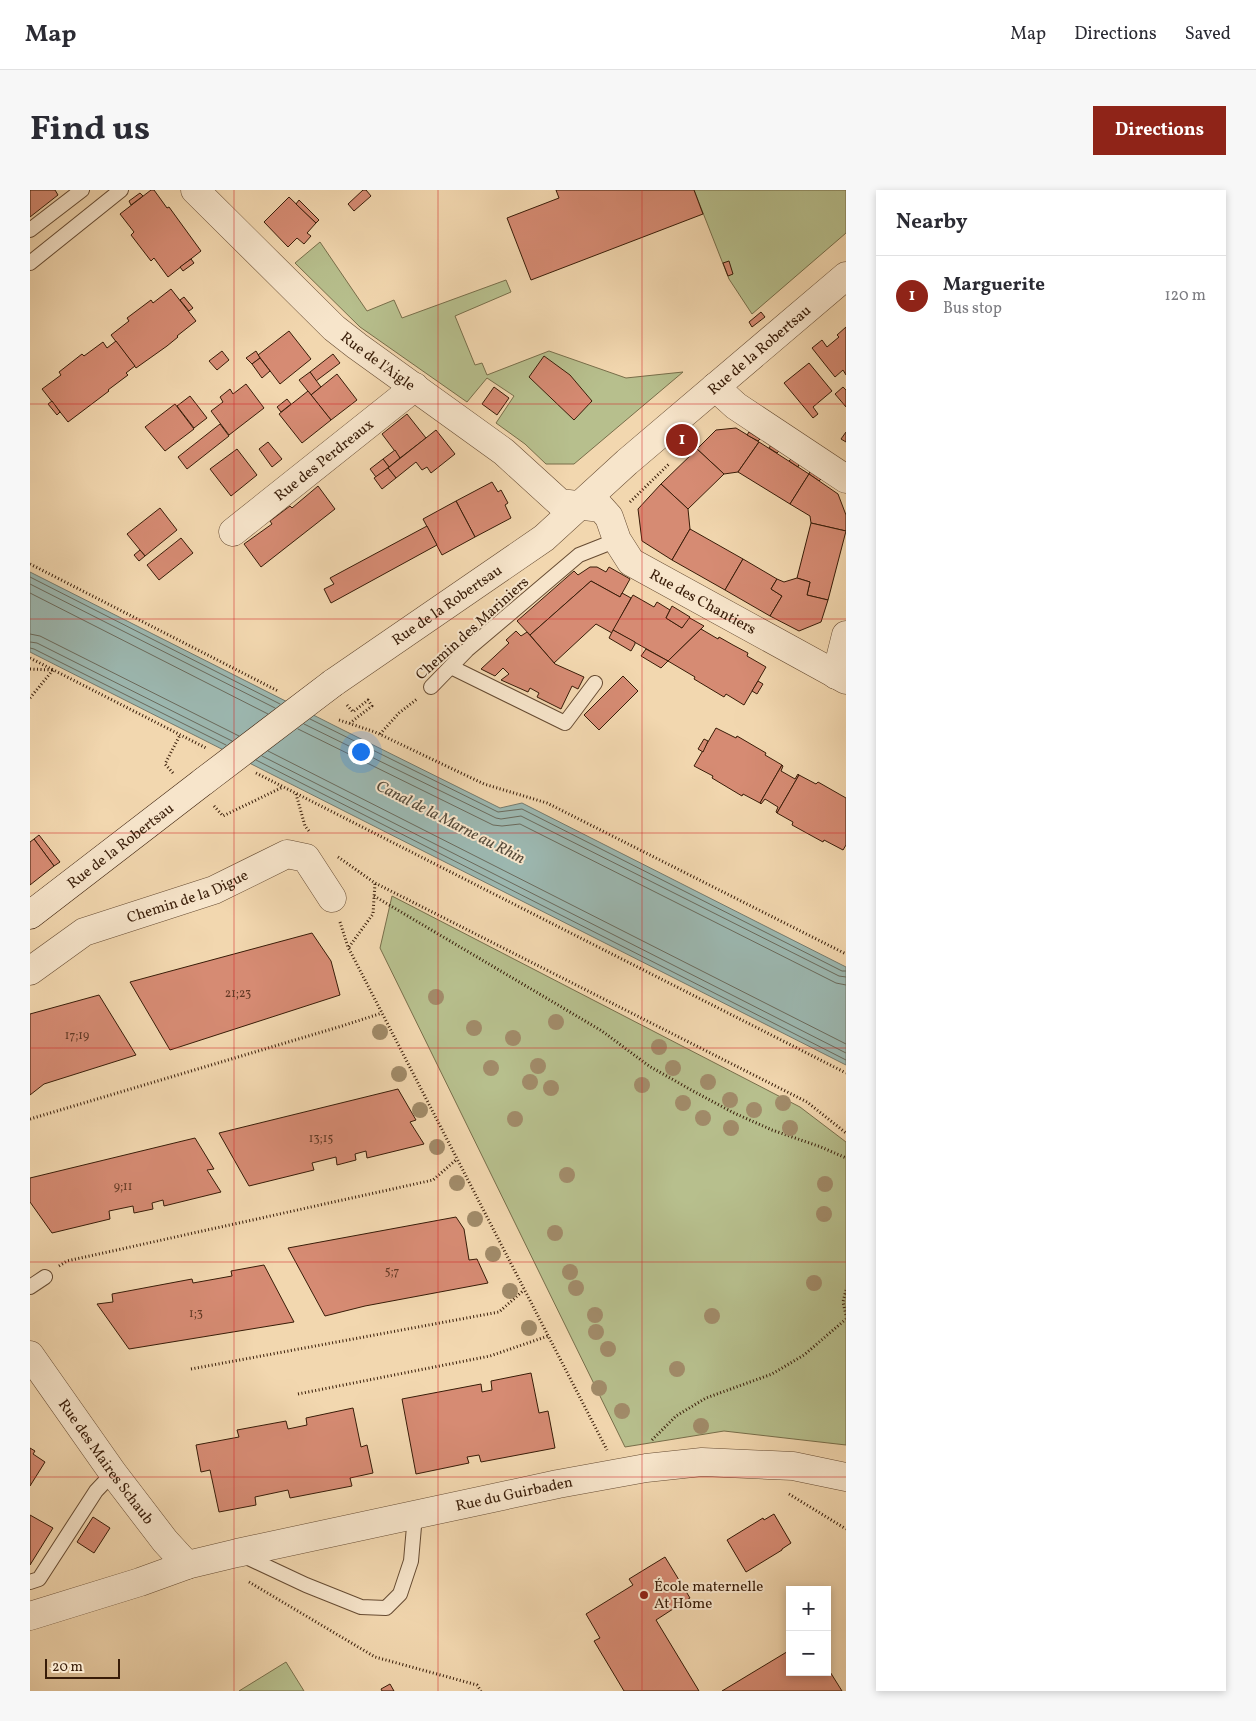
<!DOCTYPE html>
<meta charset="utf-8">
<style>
body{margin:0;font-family:Vollkorn,serif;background:#f7f7f7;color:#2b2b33}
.controls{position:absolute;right:15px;bottom:15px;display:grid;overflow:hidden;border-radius:0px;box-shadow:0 2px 8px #0003}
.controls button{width:45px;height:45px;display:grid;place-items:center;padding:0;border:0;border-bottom:1px solid #e1e1e2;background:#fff;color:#2b2b33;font:25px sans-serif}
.scale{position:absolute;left:15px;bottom:12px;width:75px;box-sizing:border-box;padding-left:5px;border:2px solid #381c08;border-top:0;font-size:14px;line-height:18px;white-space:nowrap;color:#381c08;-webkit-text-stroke:4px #f7e5cb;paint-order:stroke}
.you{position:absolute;left:330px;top:561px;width:18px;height:18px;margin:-12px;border:4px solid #fff;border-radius:50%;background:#1a73e8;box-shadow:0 0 0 8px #1a73e833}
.badge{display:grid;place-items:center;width:32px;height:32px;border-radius:50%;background:#8f2418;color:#fff;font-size:16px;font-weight:700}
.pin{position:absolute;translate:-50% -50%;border:2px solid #fff;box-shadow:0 1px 5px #0006}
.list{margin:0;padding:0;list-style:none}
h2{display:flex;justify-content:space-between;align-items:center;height:65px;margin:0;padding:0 20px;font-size:21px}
h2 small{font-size:16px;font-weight:400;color:#7c7c81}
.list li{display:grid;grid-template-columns:32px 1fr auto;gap:15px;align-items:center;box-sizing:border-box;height:80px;padding:0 20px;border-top:1px solid #e1e1e2}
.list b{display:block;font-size:19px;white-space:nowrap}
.list p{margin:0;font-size:16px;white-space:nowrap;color:#7c7c81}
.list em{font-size:16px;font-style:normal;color:#7c7c81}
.map{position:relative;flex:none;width:816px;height:1501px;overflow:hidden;border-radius:0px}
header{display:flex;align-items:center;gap:30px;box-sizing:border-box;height:70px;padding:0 25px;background:#fff;border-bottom:1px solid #e1e1e2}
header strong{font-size:24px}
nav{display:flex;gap:28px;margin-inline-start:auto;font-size:18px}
.intro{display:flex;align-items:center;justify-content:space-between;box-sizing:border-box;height:120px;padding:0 30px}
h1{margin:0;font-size:35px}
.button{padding:12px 22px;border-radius:0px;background:#8f2418;color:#fff;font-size:18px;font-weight:700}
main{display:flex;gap:30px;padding:0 30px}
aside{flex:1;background:#fff;border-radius:0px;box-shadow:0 2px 8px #0003}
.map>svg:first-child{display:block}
</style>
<header>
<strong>Map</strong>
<nav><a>Map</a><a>Directions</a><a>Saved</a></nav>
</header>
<div class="intro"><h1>Find us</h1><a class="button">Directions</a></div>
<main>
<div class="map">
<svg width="816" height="1501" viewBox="0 0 816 1501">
<rect width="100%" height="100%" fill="#f2d7af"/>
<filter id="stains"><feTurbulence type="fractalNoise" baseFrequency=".004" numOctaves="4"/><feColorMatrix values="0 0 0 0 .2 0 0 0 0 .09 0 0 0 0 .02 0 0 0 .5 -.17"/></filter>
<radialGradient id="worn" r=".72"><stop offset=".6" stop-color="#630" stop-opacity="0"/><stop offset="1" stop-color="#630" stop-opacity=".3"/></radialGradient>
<!-- green -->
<g fill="#b7bf8d" stroke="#786e4a">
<polygon points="664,0 816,0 816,43 722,124 699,89"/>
<polygon points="290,52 337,121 364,110 372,128 476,90 481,102 425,126 445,175 452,173 457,185 519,161 596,188 653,182 544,274 516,274 495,254 466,233 484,206 457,188 437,212 330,137 265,73"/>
<polygon points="362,706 770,917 816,952 816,1255 694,1241 595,1257 350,758"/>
<polygon points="256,1472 274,1501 209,1501"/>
</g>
<!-- water -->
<polygon fill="#9cb8b1" stroke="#747a6d" points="0,382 313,540 470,618 492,613 816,777 816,875 0,462"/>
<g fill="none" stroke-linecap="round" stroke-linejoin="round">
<!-- shore -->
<g stroke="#6a6a5c" stroke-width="1">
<polyline points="0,387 250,514"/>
<polyline points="0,394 245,518"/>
<polyline points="0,403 238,524"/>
<polyline points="0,444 10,446 209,546"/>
<polyline points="0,452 7,453 202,551"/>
<polyline points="0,458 4,459 196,555"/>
<polyline points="280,529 468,622 492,619 812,781 816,781"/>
<polyline points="274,534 466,628 471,629 491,626 809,786 816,787"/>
<polyline points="268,539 463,635 472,636 490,634 806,793 816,795"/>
<polyline points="238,561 816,854"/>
<polyline points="232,566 816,863"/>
<polyline points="226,570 816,870"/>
</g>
</g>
<!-- building -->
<g fill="#d68b73" stroke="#381c08">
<polygon points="0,0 25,0 28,5 0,27"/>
<polygon points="121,0 124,0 137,18 139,17 171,61 138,87 124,68 121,71 101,45 104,42 90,24"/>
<polygon points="333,0 336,0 341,6 324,21 318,14"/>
<polygon points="526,0 664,0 673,24 501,90 477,28 529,8"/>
<polygon points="110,3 113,6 101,15 99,11"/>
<polygon points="259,7 286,33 277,43 281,46 274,54 267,48 258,57 234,32"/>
<polygon points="269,10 289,30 286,33 266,14"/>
<polygon points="161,69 164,73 153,81 150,77"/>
<polygon points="699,71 703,84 698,86 693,73"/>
<polygon points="141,99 166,131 147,146 148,147 137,156 106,178 81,145 99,131 97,128 121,110 123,113"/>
<polygon points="154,107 163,118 159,121 150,110"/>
<polygon points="731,122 735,127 722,137 719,132"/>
<polygon points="816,137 816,185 813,180 805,187 782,158 792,150 797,157 809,147 807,145"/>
<polygon points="259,141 281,169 250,194 228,165"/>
<polygon points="86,151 105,176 96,183 98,185 78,200 79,201 38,232 12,199 31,185 29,182 52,164 54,166 73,152 77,158"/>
<polygon points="192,161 199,170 187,180 179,171"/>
<polygon points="226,161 230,168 222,174 216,168"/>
<polygon points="303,164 310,173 286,191 280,182"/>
<polygon points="514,166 540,185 562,211 544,230 499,187"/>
<polygon points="230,168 240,181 232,188 222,174"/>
<polygon points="779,173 802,201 783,217 788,224 783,228 754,193"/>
<polygon points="280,182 291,197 281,205 269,190"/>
<polygon points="307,184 327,210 301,230 281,205"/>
<polygon points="216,194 234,218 199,245 181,221 193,212 190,207 200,199 203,204"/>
<polygon points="464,197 479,208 467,225 452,214"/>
<polygon points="813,197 816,200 816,217 805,204"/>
<polygon points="278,201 301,230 272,253 249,224"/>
<polygon points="160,206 177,228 164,238 147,216"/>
<polygon points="257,209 261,214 251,222 247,217"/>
<polygon points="22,211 30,222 27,225 18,214"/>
<polygon points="145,214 164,239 135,261 115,237"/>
<polygon points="377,224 396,248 370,268 352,244"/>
<polygon points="190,234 199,246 157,279 148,267"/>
<polygon points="706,238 729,252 708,282 694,284 667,259 686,240"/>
<polygon points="406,240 425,264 401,283 397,277 392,280 386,272 366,288 358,278"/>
<polygon points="719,242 730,249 728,251 717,245"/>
<polygon points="816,242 816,252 811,249"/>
<polygon points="238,252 252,269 242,277 229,259"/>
<polygon points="729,252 779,284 760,314 708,282"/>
<polygon points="741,255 749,261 747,263 739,258"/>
<polygon points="207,259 227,285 201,306 180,279"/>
<polygon points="667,259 694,284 658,319 631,294"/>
<polygon points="365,260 370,268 359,277 353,269"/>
<polygon points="353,269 359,277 346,287 340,279"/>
<polygon points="761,269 769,274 768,277 759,271"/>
<polygon points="358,278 366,288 352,299 344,288"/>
<polygon points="780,281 782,283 791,289 789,291 779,284"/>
<polygon points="779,284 808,304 816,325 816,341 781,333 780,326 760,314"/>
<polygon points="462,292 468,302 471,300 478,313 475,315 481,328 445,347 426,311"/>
<polygon points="631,294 658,319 660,339 642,370 612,351 608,319"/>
<polygon points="288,296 305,319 231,377 214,354 242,334 240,331 260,316 262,318"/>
<polygon points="426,311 445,347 412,365 393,329"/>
<polygon points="130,318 147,340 115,366 97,344"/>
<polygon points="781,333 816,341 798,410 777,405 780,392 767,388"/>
<polygon points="397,336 407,355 301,413 294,399 304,394 300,388"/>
<polygon points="660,339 713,369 695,400 642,370"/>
<polygon points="151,348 163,363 129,390 117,375"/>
<polygon points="110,360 115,366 109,371 104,365"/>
<polygon points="713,369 747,389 741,399 752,406 740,426 695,400"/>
<polygon points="560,377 567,377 576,382 579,377 600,389 590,407 561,391 500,445 487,431 544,381 548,385"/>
<polygon points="767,388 780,392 777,405 798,410 791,432 769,441 740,426 752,406 741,399 747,389 754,392"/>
<polygon points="561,391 590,407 592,403 601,408 582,443 566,434 524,473 500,445"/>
<polygon points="603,405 624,417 627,412 640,420 636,428 652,438 658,427 674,436 638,471 583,440"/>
<polygon points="642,416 660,427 652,438 636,428"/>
<polygon points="671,439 688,449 689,447 703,455 718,463 717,466 736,477 714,515 696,504 694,507 664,489 665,487 638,471"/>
<polygon points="583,440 605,452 605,454 601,461 579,448"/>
<polygon points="486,441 491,446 497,442 525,474 554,487 548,499 542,496 531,519 507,507 509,503 500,498 498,502 471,490 479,484 473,478 465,486 451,479 479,453 476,450"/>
<polygon points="616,459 638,471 631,478 611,466"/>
<polygon points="593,486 608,501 569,540 554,525"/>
<polygon points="728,491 733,494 727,504 722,501"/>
<polygon points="686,538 706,548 707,546 736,563 735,565 752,575 730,613 713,604 712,606 682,588 683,586 664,576"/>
<polygon points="674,549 678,551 673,562 668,559"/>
<polygon points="752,575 753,576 751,581 765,589 768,584 769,585 747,623 746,622 748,617 735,609 731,614 730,613"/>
<polygon points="769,585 786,594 788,592 816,608 816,655 813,660 794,650 793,652 762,635 763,632 747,623"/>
<polygon points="9,645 30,672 24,676 4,649"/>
<polygon points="4,649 24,676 0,695 0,652"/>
<polygon points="282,743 301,771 310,805 140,860 100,792"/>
<polygon points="69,805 106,865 14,894 0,905 0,824"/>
<polygon points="368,899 386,930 380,932 394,954 337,968 336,961 325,964 326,970 307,975 306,967 282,973 284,980 219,996 189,943"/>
<polygon points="165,948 184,979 177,980 191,1002 134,1016 133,1010 122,1013 123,1019 104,1023 103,1016 79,1021 80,1029 22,1043 0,1012 0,988"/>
<polygon points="426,1027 434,1039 439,1070 447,1069 458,1093 335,1116 295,1126 258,1058"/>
<polygon points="234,1075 264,1132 99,1159 67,1114 83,1112 82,1104 162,1089 163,1093 202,1086 201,1081"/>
<polygon points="501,1183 509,1223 518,1221 525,1258 451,1272 449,1265 437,1267 439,1273 386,1284 372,1209 451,1194 452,1202 462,1200 461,1191"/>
<polygon points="323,1218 331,1257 337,1255 343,1283 320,1288 322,1296 260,1308 258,1300 225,1307 226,1315 189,1322 180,1280 171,1282 166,1255 209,1247 207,1240 256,1231 258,1239 277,1235 276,1228"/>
<polygon points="0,1258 5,1261 3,1264 15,1272 0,1296"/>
<polygon points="744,1324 761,1353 752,1359 752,1360 716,1382 697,1350 733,1328 734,1330"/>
<polygon points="0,1325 23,1338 0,1375"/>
<polygon points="63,1327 80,1338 64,1363 47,1352"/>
<polygon points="635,1367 660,1408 626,1430 669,1501 594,1501 564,1451 570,1448 556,1424 603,1395 599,1389"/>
<polygon points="760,1460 760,1482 797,1482 797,1477 812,1501 692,1501"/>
<polygon points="360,1494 364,1501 352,1501 351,1499"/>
</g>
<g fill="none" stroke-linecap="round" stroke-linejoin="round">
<!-- service casing -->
<g stroke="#664b32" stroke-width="16">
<g id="service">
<polyline points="0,40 52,0"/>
<polyline points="0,73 91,0"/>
<polyline points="421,477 535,533 565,493"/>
<polyline points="401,497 437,460 549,365 587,350"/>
<polyline points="0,1097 15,1087"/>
<polyline points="212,1365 276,1395 331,1417 356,1418 370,1404 381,1371 385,1325"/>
<polyline points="0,1392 9,1389 66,1301 83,1283"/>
</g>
</g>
<!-- minor casing -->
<g stroke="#664b32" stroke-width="29">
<g id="minor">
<path id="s1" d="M165,0l139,138 23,18 147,106 56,51 41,5 8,9 8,23 14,22 215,118"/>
<polyline points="685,197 706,216 816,289"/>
<path id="s2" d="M203,342l182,-145"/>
<polyline points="806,485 816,445"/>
<path id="s3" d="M0,781l54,-39 130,-42 73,-36 19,4 26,40"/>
<path id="s4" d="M0,1165l83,118 52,68 22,24"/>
<path id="s5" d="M0,1426l110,-34 47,-17 50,-12 321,-69 88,-16 56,-6 91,4 53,11"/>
</g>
</g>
<!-- tertiary casing -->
<g stroke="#664b32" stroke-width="29">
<g id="tertiary">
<path id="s6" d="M303,493l211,-145 83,-76 219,-186"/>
</g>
</g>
<!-- secondary casing -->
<g stroke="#381c08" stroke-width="29">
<g id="secondary">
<path id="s7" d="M0,725l174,-134"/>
</g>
</g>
<!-- path -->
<g stroke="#381c08" stroke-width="3" stroke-dasharray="1 2.5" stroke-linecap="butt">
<polyline points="600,312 640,273"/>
<polyline points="0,374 248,501"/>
<polyline points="0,468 176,558"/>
<polyline points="0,479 22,480"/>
<polyline points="0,508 23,480"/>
<polyline points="317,515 323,522 338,510 342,516 320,533"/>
<polyline points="309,530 345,542 454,594 517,613 816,764"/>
<polyline points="350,544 369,523 387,509"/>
<polyline points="143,583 135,574 150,545"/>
<polyline points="226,583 816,883"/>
<polyline points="266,604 275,636 279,641"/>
<polyline points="184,616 193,626 253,597"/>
<polyline points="308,667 345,693 777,912 816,943"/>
<polyline points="344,706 572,841 619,876 663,901 704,923 742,940 791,957 816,968"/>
<polyline points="310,732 318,757 577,1260"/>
<polyline points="319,757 343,724 345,693"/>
<polyline points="0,929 312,836 352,823"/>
<polyline points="29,1076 37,1071 403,990 427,969"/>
<polyline points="816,1100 813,1112 816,1125"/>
<polyline points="161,1179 469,1122 494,1100"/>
<polyline points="268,1204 460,1166 518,1146"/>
<polyline points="622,1250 646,1226 676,1208 742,1184 774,1165 816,1129"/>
<polyline points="759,1304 816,1339"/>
<polyline points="219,1392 345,1467 447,1495 451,1501"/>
</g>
<!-- service -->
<use href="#service" stroke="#f7e5cb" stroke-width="14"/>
<!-- minor -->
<use href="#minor" stroke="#f7e5cb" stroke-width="28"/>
<!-- tertiary -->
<use href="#tertiary" stroke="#f7e5cb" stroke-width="28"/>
<!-- secondary -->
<use href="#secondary" stroke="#f7e5cb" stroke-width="28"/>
<!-- secondary-bridge casing -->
<g stroke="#381c08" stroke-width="29" stroke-linecap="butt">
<polyline id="secondary-bridge" points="174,591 303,493"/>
</g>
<!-- secondary-bridge -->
<use href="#secondary-bridge" stroke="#f7e5cb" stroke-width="28"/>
</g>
<!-- trees -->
<g fill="#a18b69">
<circle cx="406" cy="807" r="8"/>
<circle cx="526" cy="832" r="8"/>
<circle cx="444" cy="838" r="8"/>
<circle cx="350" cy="842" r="8"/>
<circle cx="483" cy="848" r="8"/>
<circle cx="629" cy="857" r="8"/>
<circle cx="508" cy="876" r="8"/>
<circle cx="461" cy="878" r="8"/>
<circle cx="643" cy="878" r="8"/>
<circle cx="369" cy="884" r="8"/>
<circle cx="500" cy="892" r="8"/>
<circle cx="678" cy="892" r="8"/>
<circle cx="612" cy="895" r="8"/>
<circle cx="521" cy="898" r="8"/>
<circle cx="700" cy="910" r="8"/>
<circle cx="653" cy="913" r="8"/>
<circle cx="753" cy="913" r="8"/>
<circle cx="390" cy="920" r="8"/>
<circle cx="724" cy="920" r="8"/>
<circle cx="673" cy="928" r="8"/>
<circle cx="485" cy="929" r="8"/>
<circle cx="701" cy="938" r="8"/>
<circle cx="760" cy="938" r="8"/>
<circle cx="407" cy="957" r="8"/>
<circle cx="537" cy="985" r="8"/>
<circle cx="427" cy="993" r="8"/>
<circle cx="795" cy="994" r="8"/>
<circle cx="794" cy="1024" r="8"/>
<circle cx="445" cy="1029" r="8"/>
<circle cx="525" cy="1043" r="8"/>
<circle cx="463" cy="1064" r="8"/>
<circle cx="540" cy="1082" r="8"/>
<circle cx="784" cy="1093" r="8"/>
<circle cx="546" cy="1098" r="8"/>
<circle cx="480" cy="1101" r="8"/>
<circle cx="565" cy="1125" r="8"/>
<circle cx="682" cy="1126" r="8"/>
<circle cx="499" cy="1138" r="8"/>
<circle cx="566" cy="1142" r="8"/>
<circle cx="578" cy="1159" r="8"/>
<circle cx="647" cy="1179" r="8"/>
<circle cx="569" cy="1198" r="8"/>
<circle cx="592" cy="1221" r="8"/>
<circle cx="671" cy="1236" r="8"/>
</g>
<!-- grid -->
<path fill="none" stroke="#d62828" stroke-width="1" stroke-opacity="0.55" d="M204,0v1501M408,0v1501M612,0v1501M0,214h816M0,429h816M0,643h816M0,858h816M0,1072h816M0,1287h816"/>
<!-- markers -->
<circle fill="#8f2418" stroke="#f7e5cb" stroke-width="2" cx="614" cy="1405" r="5"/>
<g text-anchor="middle" stroke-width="4" stroke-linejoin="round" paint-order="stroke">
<!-- number labels -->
<g font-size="12" fill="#603823">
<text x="208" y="807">21;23</text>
<text x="47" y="849">17;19</text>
<text x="291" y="952">13;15</text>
<text x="93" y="1000">9;11</text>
<text x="362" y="1085">5;7</text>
<text x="166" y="1127">1;3</text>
</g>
<!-- street labels -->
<g font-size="15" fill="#381c08" stroke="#f7e5cb">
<text dy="5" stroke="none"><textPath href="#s6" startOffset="542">Rue de la Robertsau</textPath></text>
<text dy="5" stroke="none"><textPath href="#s1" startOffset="251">Rue de l'Aigle</textPath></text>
<text dy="5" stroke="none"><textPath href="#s2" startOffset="116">Rue des Perdreaux</textPath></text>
<text dy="5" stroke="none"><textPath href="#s1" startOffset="668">Rue des Chantiers</textPath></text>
<text dy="5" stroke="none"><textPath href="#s6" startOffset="138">Rue de la Robertsau</textPath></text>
<text transform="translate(442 438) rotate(-42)" y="5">Chemin des Mariniers</text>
<text dy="5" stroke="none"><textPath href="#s7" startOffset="114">Rue de la Robertsau</textPath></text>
<text dy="5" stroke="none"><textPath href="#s3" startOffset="176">Chemin de la Digue</textPath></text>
<text dy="5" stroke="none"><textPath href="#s4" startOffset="131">Rue des Maires Schaub</textPath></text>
<text dy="5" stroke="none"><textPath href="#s5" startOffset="500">Rue du Guirbaden</textPath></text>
</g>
<!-- poi labels -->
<g font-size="15" fill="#381c08" stroke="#f7e5cb" text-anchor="start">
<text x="624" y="1401">École maternelle<tspan x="624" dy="17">At Home</tspan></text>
</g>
<!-- water labels -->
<g font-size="16" font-style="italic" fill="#564b3b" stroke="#f7e5cb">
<text transform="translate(421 631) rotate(27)" y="6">Canal de la Marne au Rhin</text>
</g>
</g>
<rect width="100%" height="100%" filter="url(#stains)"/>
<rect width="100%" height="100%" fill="url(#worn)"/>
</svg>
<div class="controls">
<button>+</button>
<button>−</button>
</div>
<div class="scale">20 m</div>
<div class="you"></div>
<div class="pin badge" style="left:652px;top:250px">1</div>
</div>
<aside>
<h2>Nearby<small></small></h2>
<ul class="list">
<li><span class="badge">1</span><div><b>Marguerite</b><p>Bus stop</p></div><em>120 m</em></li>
</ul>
</aside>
</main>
